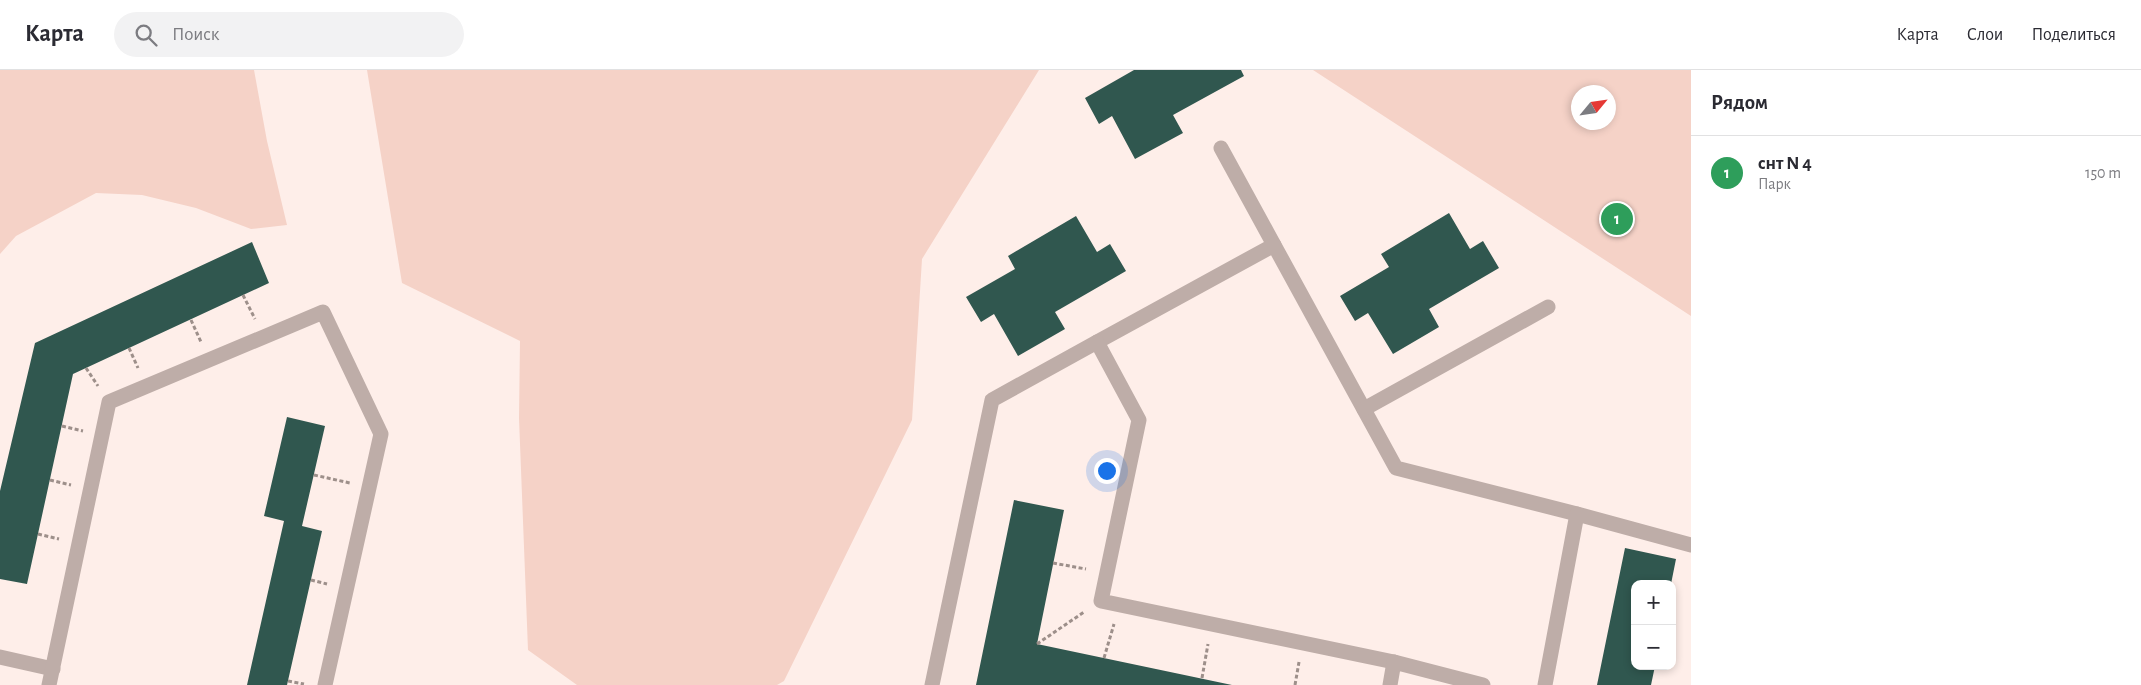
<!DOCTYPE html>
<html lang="ru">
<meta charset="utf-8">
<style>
body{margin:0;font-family:"Alegreya Sans",sans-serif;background:#f2f2f3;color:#2b2b33}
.controls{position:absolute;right:15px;bottom:15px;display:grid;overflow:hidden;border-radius:10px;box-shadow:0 2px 8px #0003}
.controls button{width:45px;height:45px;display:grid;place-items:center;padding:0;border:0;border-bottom:1px solid #e1e1e2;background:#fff;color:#2b2b33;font:25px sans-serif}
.compass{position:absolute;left:1571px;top:15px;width:45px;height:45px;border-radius:50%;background:#fff;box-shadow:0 2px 8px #0003;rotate:61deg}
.you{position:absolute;left:1106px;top:400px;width:18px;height:18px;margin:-12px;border:4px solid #fff;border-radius:50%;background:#1a73e8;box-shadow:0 0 0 8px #1a73e833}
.badge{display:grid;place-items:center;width:32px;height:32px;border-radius:50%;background:#24695c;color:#fff;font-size:16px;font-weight:700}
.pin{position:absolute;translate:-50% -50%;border:2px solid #fff;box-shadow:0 1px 5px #0006}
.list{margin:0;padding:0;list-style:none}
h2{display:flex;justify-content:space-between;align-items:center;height:65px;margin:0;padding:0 20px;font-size:21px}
h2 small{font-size:16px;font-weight:400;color:#7c7c81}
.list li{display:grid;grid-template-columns:32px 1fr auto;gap:15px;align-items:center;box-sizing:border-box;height:75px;padding:0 20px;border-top:1px solid #e1e1e2}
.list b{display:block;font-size:19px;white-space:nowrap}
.list p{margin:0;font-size:16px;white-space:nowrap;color:#7c7c81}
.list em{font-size:16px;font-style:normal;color:#7c7c81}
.icon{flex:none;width:28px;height:28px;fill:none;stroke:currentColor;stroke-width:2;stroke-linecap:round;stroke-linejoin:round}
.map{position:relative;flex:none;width:1691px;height:615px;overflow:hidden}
header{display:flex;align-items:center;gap:30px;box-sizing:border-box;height:70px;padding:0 25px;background:#fff;border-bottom:1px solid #e1e1e2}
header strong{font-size:24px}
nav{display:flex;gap:28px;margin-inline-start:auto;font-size:18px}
.search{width:350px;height:45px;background:#f2f2f3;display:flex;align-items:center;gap:12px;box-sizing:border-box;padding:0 18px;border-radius:28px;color:#7c7c81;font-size:19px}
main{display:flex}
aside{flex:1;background:#fff}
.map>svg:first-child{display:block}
</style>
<header>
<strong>Карта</strong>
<div class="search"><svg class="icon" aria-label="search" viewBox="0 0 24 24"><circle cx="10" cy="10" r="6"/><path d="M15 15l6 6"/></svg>Поиск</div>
<nav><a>Карта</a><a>Слои</a><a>Поделиться</a></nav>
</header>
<main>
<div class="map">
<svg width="1691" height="615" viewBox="0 0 1691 615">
<rect width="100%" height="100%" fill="#feeee9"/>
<!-- green -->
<g fill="#f5d2c7" fill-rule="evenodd">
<polygon points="0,0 254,0 267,71 287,155 251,159 196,138 142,125 96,123 16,166 0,184"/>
<polygon points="367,0 1039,0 922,189 912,350 784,611 777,615 577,615 528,580 519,348 520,271 402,213"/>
<path d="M1313,0h378v246zM1608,22v30h-30v-30z"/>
</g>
<!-- building -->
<g fill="#30574f">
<polygon points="1134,0 1241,0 1244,6 1173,45 1183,63 1135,89 1112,46 1099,54 1085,28"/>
<polygon points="1449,143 1470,179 1483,171 1499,198 1429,239 1439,257 1393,284 1368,243 1355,251 1340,226 1389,197 1381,184"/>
<polygon points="1076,146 1097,182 1110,174 1126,201 1055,242 1065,259 1018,286 994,244 981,252 966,227 1015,199 1008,186"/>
<polygon points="252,172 269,213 73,304 27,514 0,509 0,421 35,273"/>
<polygon points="287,347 325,356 302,456 322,461 287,615 247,615 284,451 264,446"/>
<polygon points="1014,430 1064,440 1037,574 1232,615 976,615"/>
<polygon points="1625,478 1676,489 1671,514 1635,514 1635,596 1655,596 1651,615 1597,615"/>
</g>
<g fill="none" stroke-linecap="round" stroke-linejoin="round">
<!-- path -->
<g stroke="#9d8f8a" stroke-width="3" stroke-dasharray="4 2.5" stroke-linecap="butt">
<polyline points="243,225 255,249"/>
<polyline points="191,250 201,272"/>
<polyline points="129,278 138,298"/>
<polyline points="86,298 98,316"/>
<polyline points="62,356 83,361"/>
<polyline points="314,405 350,413"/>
<polyline points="50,410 71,415"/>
<polyline points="38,464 59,469"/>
<polyline points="1053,493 1086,499"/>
<polyline points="311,510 327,514"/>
<polyline points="1037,574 1084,542"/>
<polyline points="1104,588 1114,554"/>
<polyline points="1202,608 1208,574"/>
<polyline points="288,611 304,614"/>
<polyline points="1295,615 1299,592"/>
</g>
<!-- lane -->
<g stroke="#beada8" stroke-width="15">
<polyline points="1221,78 1274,175"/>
<polyline points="1097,272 1274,175 1396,398 1577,444"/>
<polyline points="1364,339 1548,237"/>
<polyline points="0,587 53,599"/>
<polyline points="49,615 109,332 323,242 381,364 325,615"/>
<polyline points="932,615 992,330 1097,272 1139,350 1101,531 1394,592"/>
<polyline points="1390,615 1394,592 1483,615"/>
<polyline points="1545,615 1577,444 1691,475"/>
</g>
</g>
</svg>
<div class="controls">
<button>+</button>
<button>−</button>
</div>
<svg class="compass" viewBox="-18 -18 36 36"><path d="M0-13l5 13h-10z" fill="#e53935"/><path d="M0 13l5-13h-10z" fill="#7c7c81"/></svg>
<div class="you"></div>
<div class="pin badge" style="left:1617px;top:149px;background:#2e9e5b">1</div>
</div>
<aside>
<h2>Рядом<small></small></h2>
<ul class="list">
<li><span class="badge" style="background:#2e9e5b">1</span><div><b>снт N 4</b><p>Парк</p></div><em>150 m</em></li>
</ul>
</aside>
</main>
